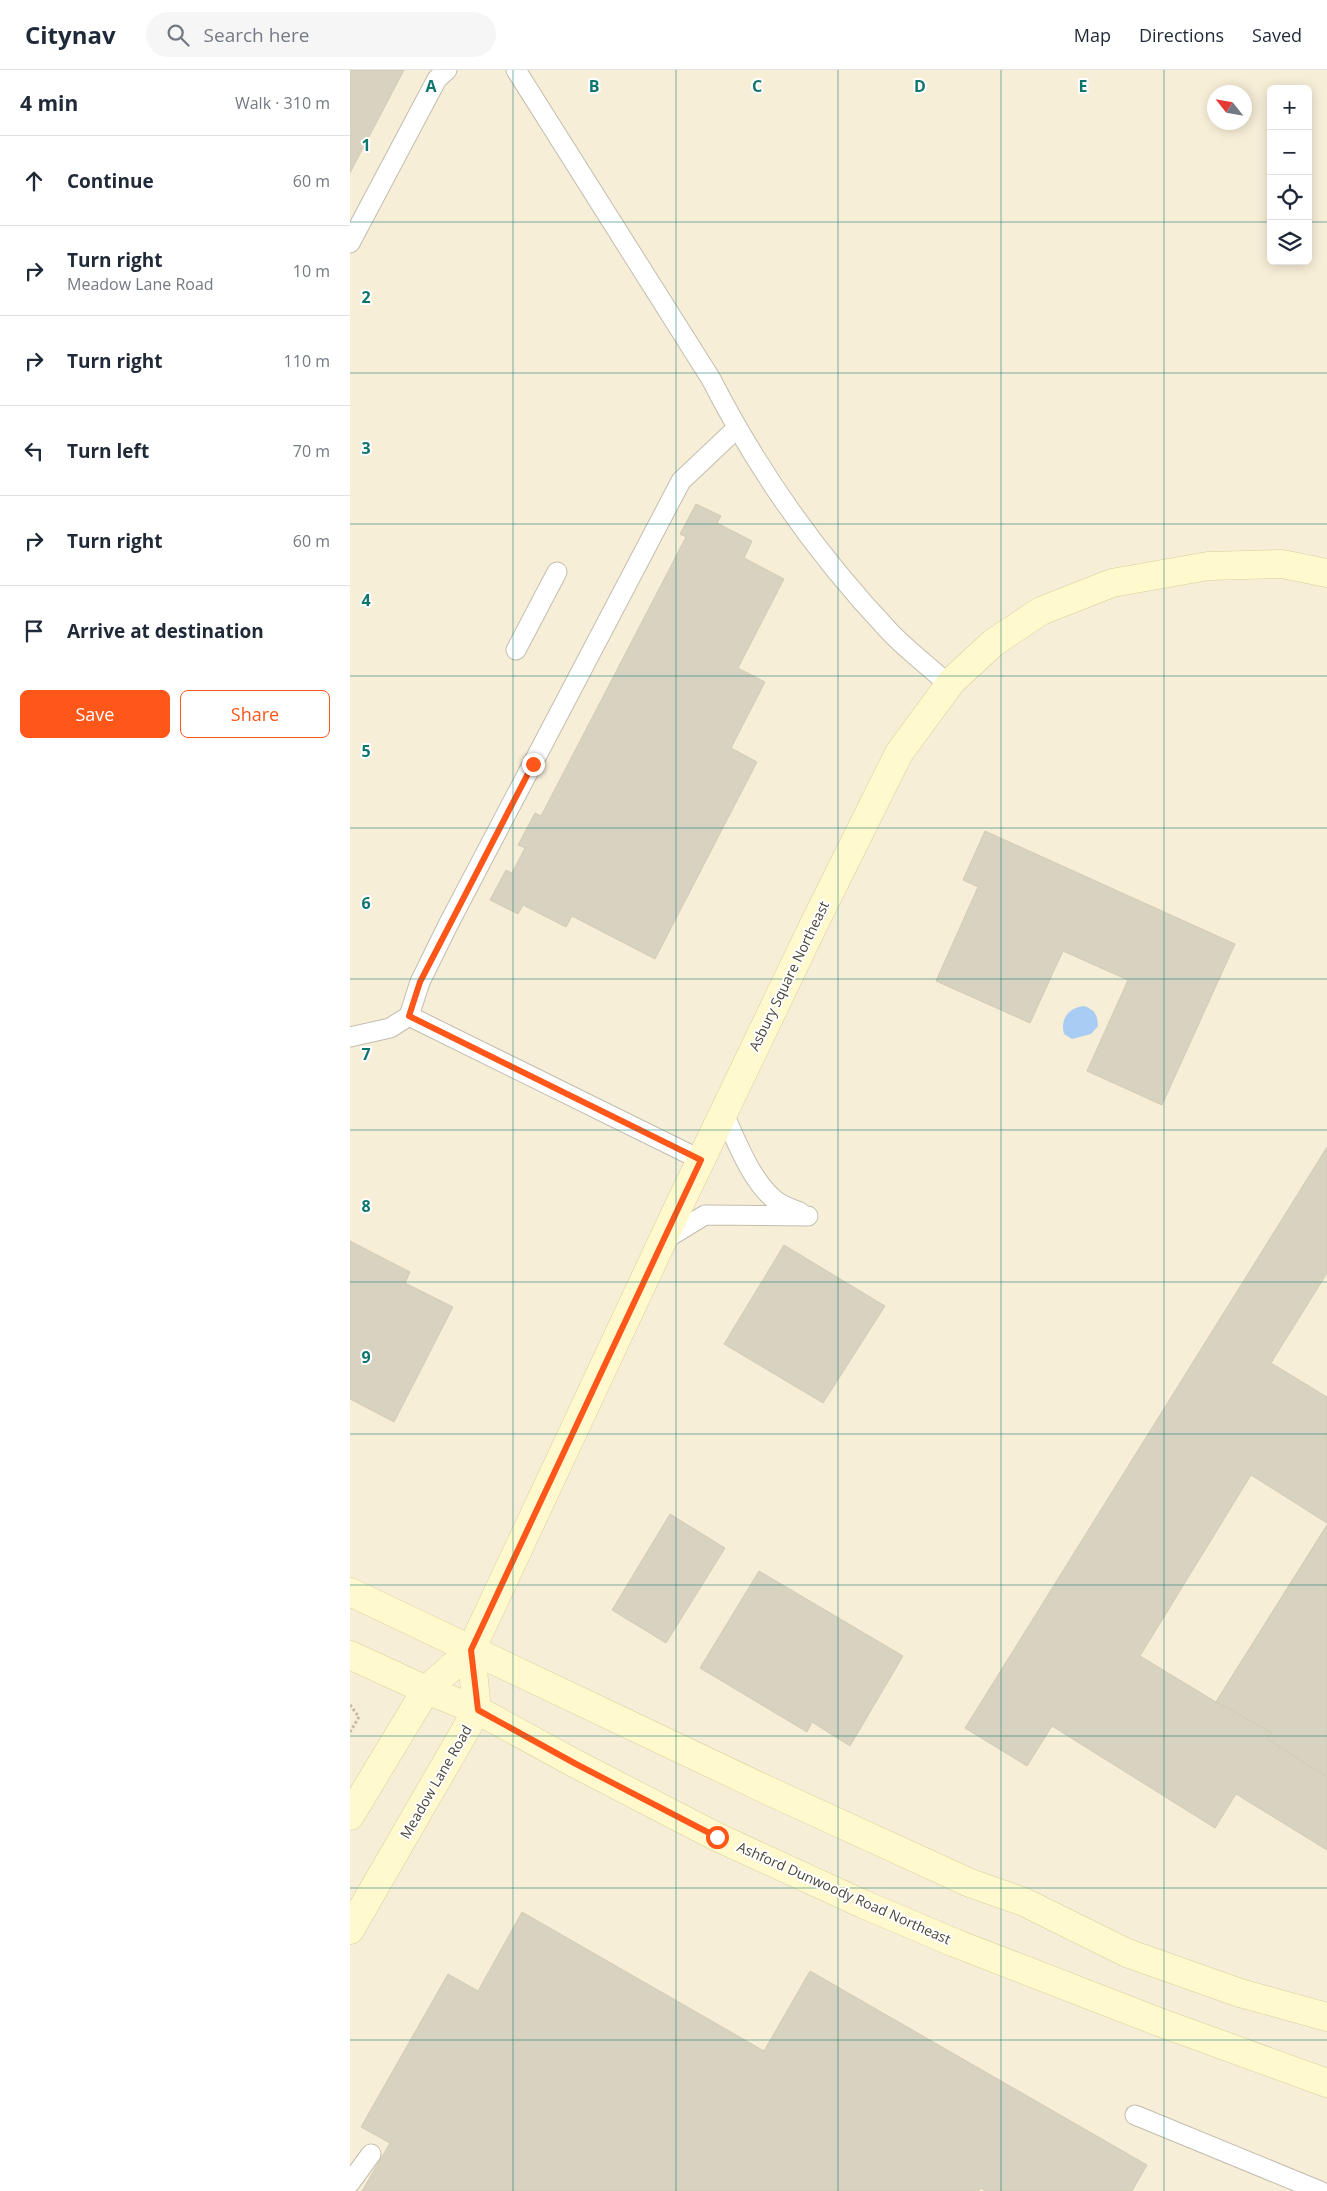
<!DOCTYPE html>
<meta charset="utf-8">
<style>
body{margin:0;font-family:"Open Sans",sans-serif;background:#f6f6f7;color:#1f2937}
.controls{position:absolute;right:15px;top:15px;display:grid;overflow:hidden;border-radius:8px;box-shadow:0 2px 12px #0003}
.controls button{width:45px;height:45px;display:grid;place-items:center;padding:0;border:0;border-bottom:1px solid #e0e1e3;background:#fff;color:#1f2937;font:25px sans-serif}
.compass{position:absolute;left:857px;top:15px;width:45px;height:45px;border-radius:50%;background:#fff;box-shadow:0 2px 12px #0003;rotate:301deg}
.stop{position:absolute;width:15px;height:15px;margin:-11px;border:4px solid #ff561a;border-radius:50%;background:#fff}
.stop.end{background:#ff561a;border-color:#fff;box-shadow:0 1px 5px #0008}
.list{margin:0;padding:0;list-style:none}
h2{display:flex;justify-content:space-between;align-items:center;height:65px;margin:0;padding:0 20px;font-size:21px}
h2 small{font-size:16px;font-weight:400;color:#747a83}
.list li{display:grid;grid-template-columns:32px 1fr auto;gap:15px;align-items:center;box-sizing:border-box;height:90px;padding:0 20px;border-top:1px solid #e0e1e3}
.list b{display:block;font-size:19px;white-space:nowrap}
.list p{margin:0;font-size:16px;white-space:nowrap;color:#747a83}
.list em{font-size:16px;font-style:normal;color:#747a83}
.actions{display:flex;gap:10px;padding:15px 20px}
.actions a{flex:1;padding:11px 0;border:1px solid #ff561a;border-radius:8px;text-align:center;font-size:18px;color:#ff561a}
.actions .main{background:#ff561a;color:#fff}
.icon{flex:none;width:28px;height:28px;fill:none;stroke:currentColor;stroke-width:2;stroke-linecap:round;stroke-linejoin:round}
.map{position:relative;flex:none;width:977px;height:2121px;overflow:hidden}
header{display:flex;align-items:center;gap:30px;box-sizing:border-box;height:70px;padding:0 25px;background:#fff;border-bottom:1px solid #e0e1e3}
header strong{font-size:24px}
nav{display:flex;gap:28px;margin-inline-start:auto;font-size:18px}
.search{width:350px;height:45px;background:#f6f6f7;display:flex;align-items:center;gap:12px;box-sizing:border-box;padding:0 18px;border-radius:28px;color:#747a83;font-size:19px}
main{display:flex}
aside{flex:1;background:#fff}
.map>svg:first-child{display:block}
</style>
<header>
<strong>Citynav</strong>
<div class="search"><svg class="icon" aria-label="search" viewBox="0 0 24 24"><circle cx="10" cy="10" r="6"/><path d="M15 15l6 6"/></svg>Search here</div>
<nav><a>Map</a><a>Directions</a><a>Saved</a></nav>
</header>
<main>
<aside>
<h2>4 min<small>Walk · 310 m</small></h2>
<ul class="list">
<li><svg class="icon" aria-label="ahead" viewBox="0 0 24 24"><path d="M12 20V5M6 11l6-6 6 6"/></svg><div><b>Continue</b></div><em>60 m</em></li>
<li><svg class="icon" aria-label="right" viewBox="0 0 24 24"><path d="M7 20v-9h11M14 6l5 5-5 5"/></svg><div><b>Turn right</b><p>Meadow Lane Road</p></div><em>10 m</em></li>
<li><svg class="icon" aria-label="right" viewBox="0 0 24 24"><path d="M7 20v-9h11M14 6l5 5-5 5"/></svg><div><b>Turn right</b></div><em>110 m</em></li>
<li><svg class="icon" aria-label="left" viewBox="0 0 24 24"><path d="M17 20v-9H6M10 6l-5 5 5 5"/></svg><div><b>Turn left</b></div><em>70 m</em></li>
<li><svg class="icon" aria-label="right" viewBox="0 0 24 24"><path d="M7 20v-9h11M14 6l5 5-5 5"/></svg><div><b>Turn right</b></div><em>60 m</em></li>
<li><svg class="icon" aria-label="arrive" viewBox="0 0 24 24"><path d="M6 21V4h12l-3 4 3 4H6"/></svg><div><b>Arrive at destination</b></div></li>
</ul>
<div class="actions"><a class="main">Save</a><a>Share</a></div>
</aside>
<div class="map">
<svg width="977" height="2121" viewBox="0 0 977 2121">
<rect width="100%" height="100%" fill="#f6f4ec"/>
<!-- commercial -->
<path fill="#f7eed7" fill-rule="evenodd" d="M0,0h977v2121h-977zM921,19h37v172h-37zM864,22h30v30h-30z"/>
<!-- water -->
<path fill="#a8ccf3" d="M734,936c11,4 13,8 14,20l-7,8 -19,5 -8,-5c-4,-15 4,-26 20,-28z"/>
<!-- building -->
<g fill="#d8d2c1" stroke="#d3cbb3">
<polygon points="0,0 54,0 0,103"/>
<polygon points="346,434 371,446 367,453 402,471 394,488 434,509 388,598 415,612 381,678 407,692 305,889 222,846 216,857 173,835 168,844 140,830 156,800 162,803 175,778 168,775 185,743 191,746 336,467 330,464"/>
<polygon points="635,761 885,874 812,1035 737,1001 778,910 713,881 680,953 586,911 628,817 613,810"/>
<polygon points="977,1077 977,1203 921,1293 977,1327 977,1453 901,1405 790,1586 866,1632 977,1455 977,1780 886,1724 865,1758 702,1656 677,1696 615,1658"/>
<polygon points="0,1171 60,1202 55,1213 103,1237 44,1352 0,1329"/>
<polygon points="434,1175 535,1236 473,1333 374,1274"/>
<polygon points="320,1444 375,1478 316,1573 262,1540"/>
<polygon points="977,1455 977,1707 917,1669 921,1662 866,1632"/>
<polygon points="409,1501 553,1586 500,1676 462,1652 457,1662 350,1598"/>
<polygon points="172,1842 414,1981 460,1901 797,2095 782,2121 635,2121 630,2118 629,2121 12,2121 40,2073 11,2057 98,1904 128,1921"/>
</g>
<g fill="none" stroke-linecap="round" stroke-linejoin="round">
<!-- lane casing -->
<g stroke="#c2bdae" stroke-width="21">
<g id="lane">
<path d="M166,0l195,309c47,92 108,178 179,253 18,19 40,35 59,53"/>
<polyline points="0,173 87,9 97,0"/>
<polyline points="166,580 207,502"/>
<polyline points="59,946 351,1090"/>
<polyline points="0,967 40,958 59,946 70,912 99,853 331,411 386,359"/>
<path d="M373,1042c13,28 28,69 52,88 7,6 17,9 25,12"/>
<polyline points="314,1170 355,1145 458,1146"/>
<polyline points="785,2045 970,2121"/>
<polyline points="0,2113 21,2084"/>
</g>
</g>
<!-- secondary casing -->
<g stroke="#d7ce9b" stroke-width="29">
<g id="secondary">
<polyline points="0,1522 419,1721 620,1813 674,1832 777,1883 890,1923 977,1947"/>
<polyline points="0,1585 76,1620 127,1640 226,1694 367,1767 513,1834 605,1873 809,1952 977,2013"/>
<polyline points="0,1746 76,1620 121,1580 325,1144 464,854 549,683 602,611 643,573 691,541 762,513 858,496 932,494 977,503"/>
<polyline points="0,1860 127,1640 121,1580"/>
</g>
</g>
<!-- path -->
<polyline stroke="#c4bb9e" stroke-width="3" stroke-dasharray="2.5 2.5" stroke-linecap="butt" points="0,1635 9,1647 0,1662"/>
<!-- lane -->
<use href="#lane" stroke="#fff" stroke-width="19"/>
<!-- secondary -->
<use href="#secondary" stroke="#fff9cd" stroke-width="28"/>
</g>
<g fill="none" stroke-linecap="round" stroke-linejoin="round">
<!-- route -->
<polyline stroke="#ff561a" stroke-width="6" points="183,694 70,912 59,946 351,1090 121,1580 128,1640 226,1694 367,1767"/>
</g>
<!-- grid -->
<path fill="none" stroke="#0f766e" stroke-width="1" stroke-opacity="0.55" d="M163,0v2121M326,0v2121M488,0v2121M651,0v2121M814,0v2121M0,152h921M958,152h19M0,303h977M0,454h977M0,606h977M0,758h977M0,909h977M0,1060h977M0,1212h977M0,1364h977M0,1515h977M0,1666h977M0,1818h977M0,1970h977"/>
<g text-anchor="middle" stroke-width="4" stroke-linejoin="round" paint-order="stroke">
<!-- street labels -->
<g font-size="14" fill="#4b4639" stroke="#fff">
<text transform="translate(439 906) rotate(-64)" y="5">Asbury Square Northeast</text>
<text transform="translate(86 1712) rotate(-60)" y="5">Meadow Lane Road</text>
<text transform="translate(494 1823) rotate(24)" y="5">Ashford Dunwoody Road Northeast</text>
</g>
</g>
<g font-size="16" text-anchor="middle" font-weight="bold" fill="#0f766e" stroke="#fff" stroke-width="4" stroke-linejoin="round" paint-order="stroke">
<text x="81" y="22">A</text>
<text x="244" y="22">B</text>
<text x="407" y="22">C</text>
<text x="570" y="22">D</text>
<text x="733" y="22">E</text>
<text x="16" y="81">1</text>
<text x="16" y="233">2</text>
<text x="16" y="384">3</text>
<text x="16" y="536">4</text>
<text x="16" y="687">5</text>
<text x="16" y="839">6</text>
<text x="16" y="990">7</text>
<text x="16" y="1142">8</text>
<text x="16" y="1293">9</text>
</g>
</svg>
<div class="controls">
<button>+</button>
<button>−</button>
<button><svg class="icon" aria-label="locate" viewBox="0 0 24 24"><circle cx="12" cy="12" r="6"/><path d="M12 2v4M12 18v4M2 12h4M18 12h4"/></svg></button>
<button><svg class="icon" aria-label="layers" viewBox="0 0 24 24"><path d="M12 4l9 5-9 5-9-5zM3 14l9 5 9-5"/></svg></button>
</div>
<svg class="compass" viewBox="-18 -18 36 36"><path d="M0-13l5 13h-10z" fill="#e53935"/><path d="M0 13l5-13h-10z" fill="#747a83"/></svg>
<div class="stop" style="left:367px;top:1767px"></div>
<div class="stop end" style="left:183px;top:694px"></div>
</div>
</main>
